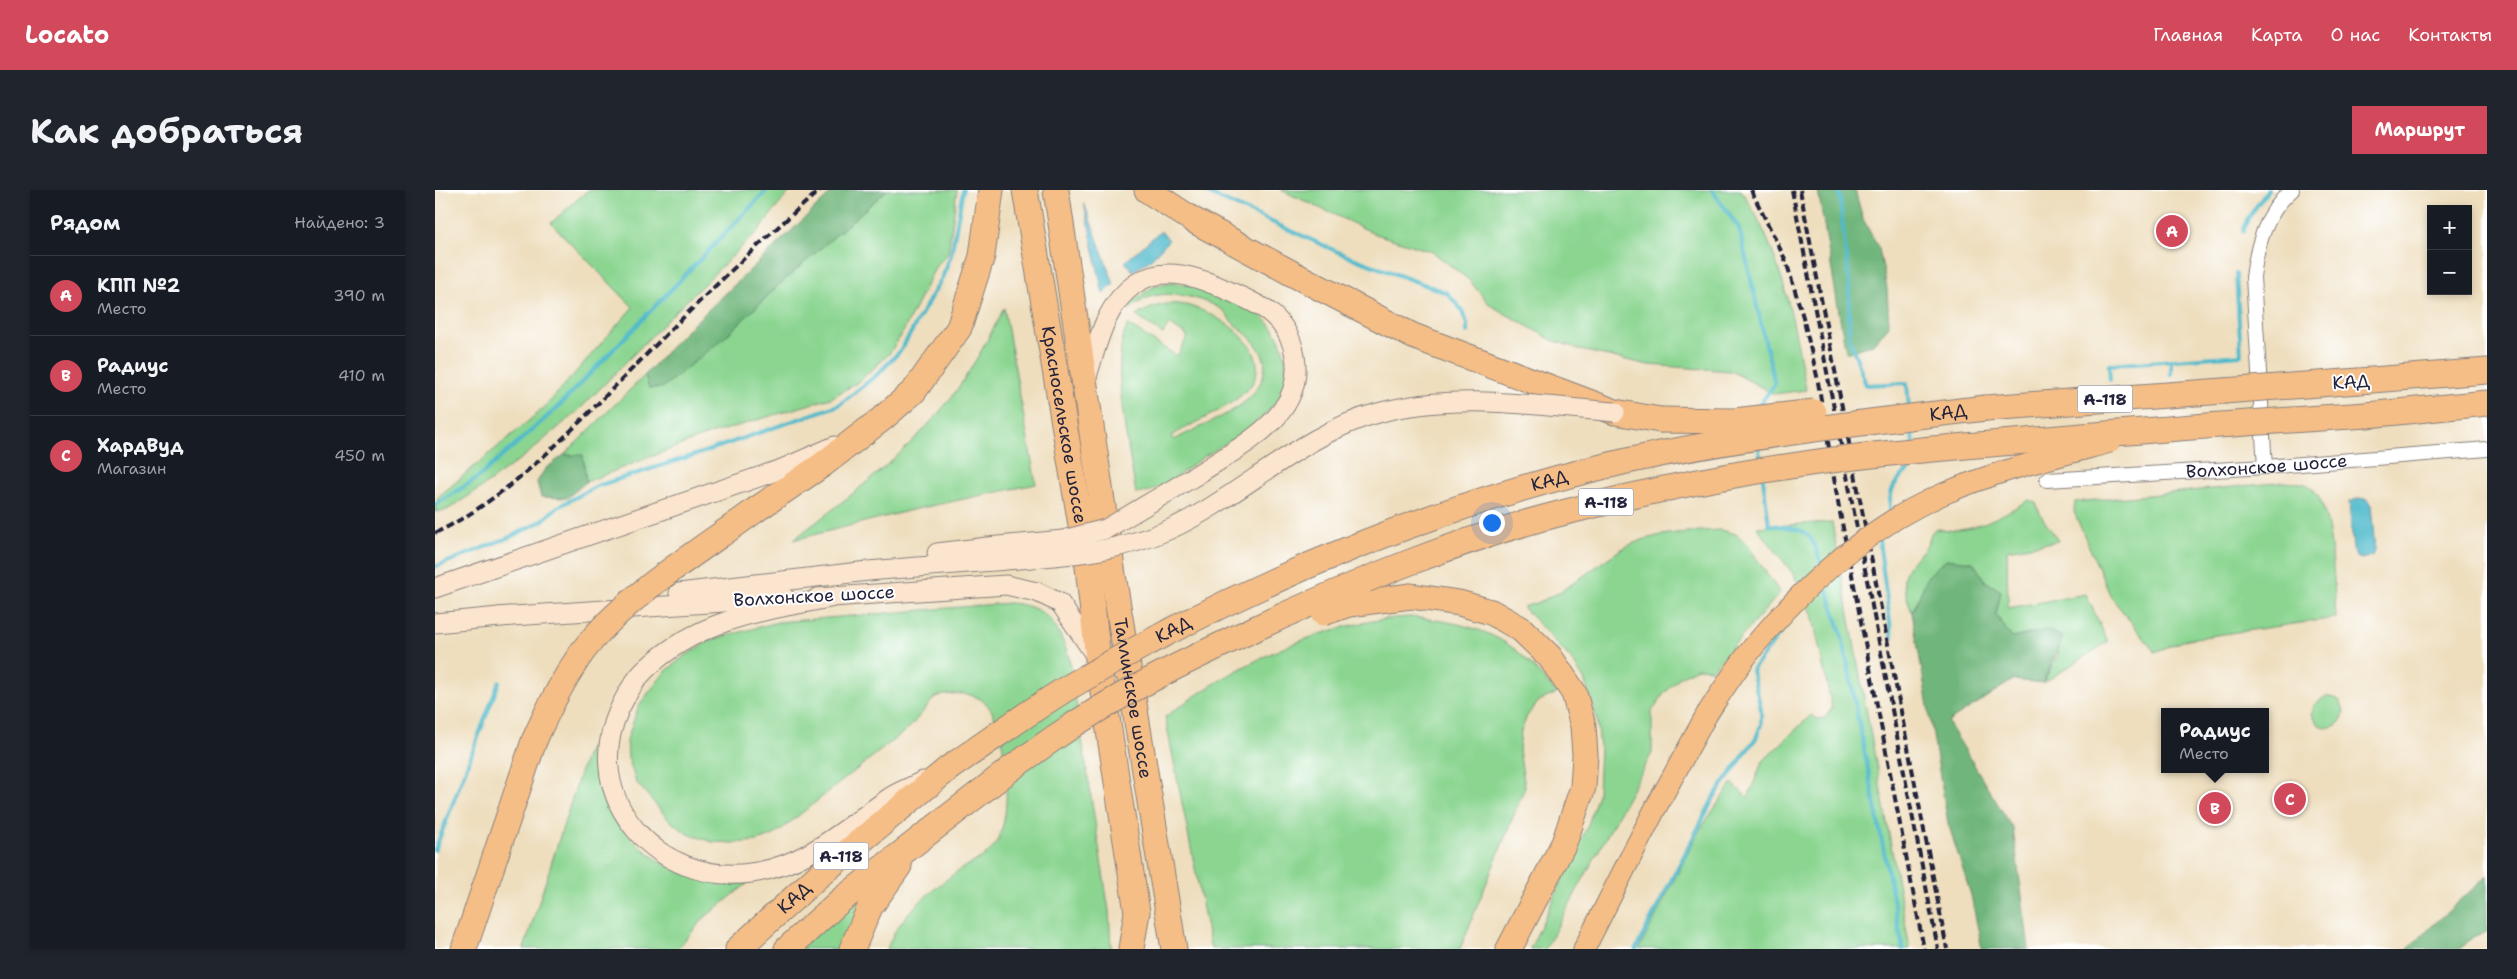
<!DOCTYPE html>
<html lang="ru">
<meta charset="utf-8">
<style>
body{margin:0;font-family:"Shantell Sans",sans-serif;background:#20242c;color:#f1f3f6}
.controls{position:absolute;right:15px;top:15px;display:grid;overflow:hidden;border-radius:0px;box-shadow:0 2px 8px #0003}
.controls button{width:45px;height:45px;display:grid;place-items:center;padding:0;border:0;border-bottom:1px solid #363941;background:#171b24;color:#f1f3f6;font:25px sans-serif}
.you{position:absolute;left:1056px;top:332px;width:18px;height:18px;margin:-12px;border:4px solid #fff;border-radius:50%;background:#1a73e8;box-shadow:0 0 0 8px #1a73e833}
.badge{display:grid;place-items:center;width:32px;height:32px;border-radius:50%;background:#d1495b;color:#fff;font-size:16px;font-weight:700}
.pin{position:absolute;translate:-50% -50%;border:2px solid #fff;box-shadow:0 1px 5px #0006}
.popup{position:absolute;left:1726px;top:518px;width:108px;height:65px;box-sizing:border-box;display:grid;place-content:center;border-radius:0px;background:#171b24;filter:drop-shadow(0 1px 4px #0005);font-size:16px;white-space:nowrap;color:#9ea1a6}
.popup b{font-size:19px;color:#f1f3f6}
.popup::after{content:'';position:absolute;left:50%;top:100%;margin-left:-10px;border:10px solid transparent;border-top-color:#171b24}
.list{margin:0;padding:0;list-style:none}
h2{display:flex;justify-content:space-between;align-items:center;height:65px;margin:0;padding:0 20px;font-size:21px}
h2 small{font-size:16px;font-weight:400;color:#9ea1a6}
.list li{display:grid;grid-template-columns:32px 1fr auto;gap:15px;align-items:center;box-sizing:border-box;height:80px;padding:0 20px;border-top:1px solid #363941}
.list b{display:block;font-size:19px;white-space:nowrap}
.list p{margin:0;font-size:16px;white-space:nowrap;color:#9ea1a6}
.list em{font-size:16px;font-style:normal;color:#9ea1a6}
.map{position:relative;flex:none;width:2052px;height:759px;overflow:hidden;border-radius:0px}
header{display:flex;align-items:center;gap:30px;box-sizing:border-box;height:70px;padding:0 25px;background:#d1495b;color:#fff}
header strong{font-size:24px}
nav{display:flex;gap:28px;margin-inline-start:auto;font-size:18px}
.intro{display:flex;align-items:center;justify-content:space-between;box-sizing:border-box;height:120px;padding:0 30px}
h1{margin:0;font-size:35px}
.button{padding:12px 22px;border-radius:0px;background:#d1495b;color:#fff;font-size:18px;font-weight:700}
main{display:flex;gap:30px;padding:0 30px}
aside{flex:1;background:#171b24;border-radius:0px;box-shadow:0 2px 8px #0003}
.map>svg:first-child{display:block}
</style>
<header>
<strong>Locato</strong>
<nav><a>Главная</a><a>Карта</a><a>О нас</a><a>Контакты</a></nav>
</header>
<div class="intro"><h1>Как добраться</h1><a class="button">Маршрут</a></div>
<main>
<aside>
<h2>Рядом<small>Найдено: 3</small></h2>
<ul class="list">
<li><span class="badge">A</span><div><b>КПП №2</b><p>Место</p></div><em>390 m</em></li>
<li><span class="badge">B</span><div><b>Радиус</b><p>Место</p></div><em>410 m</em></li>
<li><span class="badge">C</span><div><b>ХардВуд</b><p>Магазин</p></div><em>450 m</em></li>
</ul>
</aside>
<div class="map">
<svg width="2052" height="759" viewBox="0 0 2052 759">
<rect width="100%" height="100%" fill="#fff"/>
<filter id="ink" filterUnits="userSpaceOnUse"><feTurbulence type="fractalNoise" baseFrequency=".02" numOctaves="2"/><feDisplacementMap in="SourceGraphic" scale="10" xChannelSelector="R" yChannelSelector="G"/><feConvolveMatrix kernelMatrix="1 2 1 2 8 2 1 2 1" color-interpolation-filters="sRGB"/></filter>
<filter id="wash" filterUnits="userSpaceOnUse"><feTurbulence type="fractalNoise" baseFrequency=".0096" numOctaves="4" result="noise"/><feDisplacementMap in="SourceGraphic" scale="20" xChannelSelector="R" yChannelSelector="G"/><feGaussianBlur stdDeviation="1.12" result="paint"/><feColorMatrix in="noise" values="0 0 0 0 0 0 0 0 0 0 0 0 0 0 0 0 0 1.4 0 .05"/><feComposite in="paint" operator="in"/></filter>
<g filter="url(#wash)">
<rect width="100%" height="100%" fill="#eedebe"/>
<!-- green -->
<g fill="#8bd591" stroke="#567c66">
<polygon points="153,0 356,0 322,42 236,126 145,219 92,264 46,298 12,320 0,322 3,307 110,217 198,117 116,33"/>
<polygon points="452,0 522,0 513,64 501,76 468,142 454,164 423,192 396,208 272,245 151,292 148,266 129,265 210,185 214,198 288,149 345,94"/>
<path d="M846,0h460c40,60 53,131 65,200l-32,4 -43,-23 -82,-6 -64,-14 -33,-11 -62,-35 -21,-25 -36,-28 -57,-18z"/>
<path d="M736,93c7,1 15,1 23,2 11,2 54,21 63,27 28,21 39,62 18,91 -18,24 -48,39 -73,55 -19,13 -42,34 -66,36 -6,-41 -28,-134 -8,-169l49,31 11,-20 -19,-12 -6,10 -27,-18c12,-8 28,-14 43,-12 31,3 99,44 72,81 -16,22 -56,36 -80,51l3,4c22,-12 63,-27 79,-46 25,-32 6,-50 -19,-70 -4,-3 -6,-8 -9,-12 -15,-12 -47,-20 -66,-17 -11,1 -22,8 -31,15l-2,-4 27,-19z"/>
<path d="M569,118l32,176 -120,25 -123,31c57,-44 120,-90 163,-149 19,-27 33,-54 48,-83z"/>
<path d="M1850,292c6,1 17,0 23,3 26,13 26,106 28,133l-148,21 -33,13 -44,-55 -37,-85 1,-10z"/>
<path d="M1594,310l7,3c5,17 14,24 22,38l-51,9 1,58 78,-14 22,48 -65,41 15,-29 -11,-24 -35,8 -16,-23 5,-24 -16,-10 -12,-19 -45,14 -16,37c-11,-36 -14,-37 12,-64 7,-7 4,-15 11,-20 40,4 61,-11 94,-29z"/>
<polygon points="1397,332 1475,759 1204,759 1264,641 1297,593 1313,608 1327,572 1376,525 1383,529 1390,528 1397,518 1377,423 1359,385 1322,337"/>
<path d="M1285,340l16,4 11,10 33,49 -67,76 -16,-1 -17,9 -17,18 -11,16v42l-107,196h-15l58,-124 10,-31 2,-45 -3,-30 -13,-40 -13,-20 -48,-52c40,-10 65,-37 99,-58 29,-17 66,-17 98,-19z"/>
<path d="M574,413c38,2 48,21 60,54l40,254 2,38h-224c11,-33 44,-58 71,-78 12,-8 28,-13 37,-26 11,-18 12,-43 11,-63 -1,-25 -3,-47 -14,-70 -11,-22 -37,-20 -57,-15l-25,30 -136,108 -17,6 -23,2 -21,-1 -25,-8 -18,-13 -34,-39 -8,-25 -1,-17 12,-35 26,-33 18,-15 28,-17 67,-18z"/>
<path d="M975,427c42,4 84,11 115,41 11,11 21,24 32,35l-18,8 -12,15 -6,15 -2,19 6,37 -65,162h-249l-46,-232c70,-52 157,-96 245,-100z"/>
<path d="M1891,506l12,3c14,15 -1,35 -19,26l-7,-11 2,-9z"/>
<path d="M169,535c-4,20 -7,40 -2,61 3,16 12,30 22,43 31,39 76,57 124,54l-44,35 -27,31h-153l61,-191z"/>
<polygon points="428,704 409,759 365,759"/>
</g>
<!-- forest -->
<g fill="#70b67b" stroke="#496c5b">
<polygon points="399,0 452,0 345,94 288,149 227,198 214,198 210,185 249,143"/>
<polygon points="1383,0 1420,0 1428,29 1444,59 1452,98 1454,136 1438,154 1411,163"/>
<polygon points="129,265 148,265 151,292 132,308 106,307 102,292 110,279"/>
<polygon points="1511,369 1538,372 1550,391 1566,401 1561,425 1577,448 1612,440 1628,447 1608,493 1578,490 1513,532 1578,639 1594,759 1547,759 1536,705 1513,633 1477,423 1493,386"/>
<polygon points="2052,686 2052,741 2038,747 2025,759 1972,759"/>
</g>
<!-- water -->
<g fill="#4fbacb" stroke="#386e83">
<polygon points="649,13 679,94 668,104"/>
<polygon points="724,42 727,42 734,50 714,71 698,81 690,72"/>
<polygon points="1924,308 1932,309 1936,315 1940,361 1938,365 1927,369 1921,367 1918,359 1914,312"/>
</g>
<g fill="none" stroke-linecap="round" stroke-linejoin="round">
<!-- stream -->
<g stroke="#4fbacb" stroke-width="4">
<polyline points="766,0 912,66 1012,103 1026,119 1032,134 1032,142"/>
<polyline points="1277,0 1304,38 1340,194 1321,219"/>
<polyline points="1404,0 1414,91 1414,147 1431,195 1472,193 1474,219"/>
<polyline points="1808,41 1813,28 1833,0"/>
<polyline points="1736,170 1736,185"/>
<polyline points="1675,190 1674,175 1806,165 1801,84"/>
<polyline points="1476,236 1478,253"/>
<polyline points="1323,254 1326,272"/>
<path d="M1328,289l6,46c35,4 43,4 52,40"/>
<polyline points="0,315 41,289 121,219 332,0"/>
<path d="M1455,323c-2,-25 5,-33 25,-48v-5"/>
<polyline points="1444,350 1457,448"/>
<polyline points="0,377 75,347 107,331 121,318 162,296 266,263 404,215 444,183 466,160 507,88 516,65 528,0"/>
<polyline points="1390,392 1407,446 1468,759"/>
<polyline points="0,660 64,492"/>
<polyline points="1201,759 1279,607 1321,548 1326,535 1326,519 1317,480 1353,433"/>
</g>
</g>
</g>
<g filter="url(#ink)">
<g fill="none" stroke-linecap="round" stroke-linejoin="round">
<!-- street casing -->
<g stroke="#88807c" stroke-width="16">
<g id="street">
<path d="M1830,277l-12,-190c4,-32 13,-65 39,-87"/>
<path id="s1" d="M1612,290l218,-13 222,-18"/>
</g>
</g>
<!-- secondary casing -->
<g stroke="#88807c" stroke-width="21">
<g id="secondary">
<path d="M651,190c11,-35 18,-74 49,-96 28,-20 66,-6 94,7 13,6 28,12 40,21 30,24 36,67 13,98 -18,26 -60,48 -87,66"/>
<polyline points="502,363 553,357"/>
<polyline points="0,398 347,279 400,256"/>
<polyline points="244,403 433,381 558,371"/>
<polyline points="382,408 571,395 602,402 625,413 662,468"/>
<path d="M395,408c-69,13 -131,21 -184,71 -12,11 -20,26 -27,41 -40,89 40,176 132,163 55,-7 94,-45 138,-75 10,-7 22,-11 34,-17"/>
<polyline points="64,427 350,408"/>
<polyline points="0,433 75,426"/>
</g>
</g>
<!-- primary casing -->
<g stroke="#88807c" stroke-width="23">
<polyline id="primary" points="1149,759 1219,621 1272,524"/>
</g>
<!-- highway casing -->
<g stroke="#88807c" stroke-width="27">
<g id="highway">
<path id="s2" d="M590,0l63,377 10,92 39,253 -6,37"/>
<path id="s3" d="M621,0l57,385 61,374"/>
<polyline points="712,0 758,30 860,85 978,146 1180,222 1225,230"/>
<polyline points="1924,191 2052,181"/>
<polyline points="1551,218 1789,201"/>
<polyline points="1932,225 2052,213"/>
<polyline points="322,319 387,275 448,228 479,201 524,138 547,66 556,0"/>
<polyline points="929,412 976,406 1024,413 1056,422 1086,439 1115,467 1139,503 1148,536 1150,565 1148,597 1129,653 1074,759"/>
<polyline points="29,759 99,551"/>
<path id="s4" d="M303,759l80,-73 131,-108"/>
<polyline points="352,759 405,711 578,577 619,548"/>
<polyline points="417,759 435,717 464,676"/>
</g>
</g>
<!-- street -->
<use href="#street" stroke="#fff" stroke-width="14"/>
<!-- secondary -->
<use href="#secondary" stroke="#fbe5cf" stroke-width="19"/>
<!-- primary -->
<use href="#primary" stroke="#f6be87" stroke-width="21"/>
<!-- highway -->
<use href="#highway" stroke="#f6be87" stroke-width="25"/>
<!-- rail -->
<g stroke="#22223b" stroke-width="4" stroke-dasharray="8 4" stroke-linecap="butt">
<polyline points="1316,0 1351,71 1368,127 1382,186 1403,312 1489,759"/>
<polyline points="1357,0 1503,759"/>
<polyline points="1365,0 1512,759"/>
<path d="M0,343c77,-36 144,-111 203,-170 59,-60 118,-118 182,-173"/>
</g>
<!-- secondary-bridge casing -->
<g stroke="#88807c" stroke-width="21" stroke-linecap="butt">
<g id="secondary-bridge">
<polyline points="553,357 628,350 671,339 760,286"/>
<path d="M558,371c58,-5 120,-6 175,-31 72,-32 134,-97 210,-117 78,-21 158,-7 237,-1"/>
</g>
</g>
<!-- primary-bridge casing -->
<g stroke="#88807c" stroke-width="23" stroke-linecap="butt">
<path id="primary-bridge" d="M1272,524c15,-23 30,-47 48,-69 51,-61 114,-119 188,-151 53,-23 111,-37 167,-52"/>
</g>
<!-- highway-bridge casing -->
<g stroke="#88807c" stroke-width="27" stroke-linecap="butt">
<g id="highway-bridge">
<polyline points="1789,201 1924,191"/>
<polyline points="1225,230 1299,231 1379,222"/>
<polyline points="888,423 914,414 929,412"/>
<path d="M619,548c66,-46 138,-80 211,-114 96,-44 195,-85 297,-111 75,-19 152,-36 229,-47 81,-13 164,-19 246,-26 110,-10 220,-18 330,-25"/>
<path d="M99,551c14,-32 29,-62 49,-90 40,-54 120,-102 174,-142"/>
<path id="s5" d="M514,578c40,-27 79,-56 120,-81 178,-105 387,-192 591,-233 107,-21 217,-33 326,-46"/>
</g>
</g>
<!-- secondary-bridge -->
<use href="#secondary-bridge" stroke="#fbe5cf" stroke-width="19"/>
<!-- primary-bridge -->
<use href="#primary-bridge" stroke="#f6be87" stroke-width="21"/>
<!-- highway-bridge -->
<use href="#highway-bridge" stroke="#f6be87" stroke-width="25"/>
</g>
</g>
<g text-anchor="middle" stroke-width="4" stroke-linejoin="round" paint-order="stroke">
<!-- shield labels -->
<g fill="#fff" stroke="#646476" stroke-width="1">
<rect x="1642.5" y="195.5" width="55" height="27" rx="4"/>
<rect x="1143.5" y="298.5" width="55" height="27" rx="4"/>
<rect x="378.5" y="652.5" width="55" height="27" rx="4"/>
</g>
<g font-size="16" font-weight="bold" fill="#22223b">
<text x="1670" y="215">А-118</text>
<text x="1171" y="318">А-118</text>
<text x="406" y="672">А-118</text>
</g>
<!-- street labels -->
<g font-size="18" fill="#22223b" stroke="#fff">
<text transform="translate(1916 192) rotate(-4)" y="6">КАД</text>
<text dy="6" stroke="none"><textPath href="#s5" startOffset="1074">КАД</textPath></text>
<text dy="6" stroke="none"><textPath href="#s2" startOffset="238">Красносельское шоссе</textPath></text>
<text dy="6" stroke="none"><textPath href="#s1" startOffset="220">Волхонское шоссе</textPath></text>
<text dy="6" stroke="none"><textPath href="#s5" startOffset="669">КАД</textPath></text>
<text transform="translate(379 406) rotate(-3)" y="6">Волхонское шоссе</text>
<text dy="6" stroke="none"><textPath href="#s5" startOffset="264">КАД</textPath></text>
<text dy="6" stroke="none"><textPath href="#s3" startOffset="514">Таллинское шоссе</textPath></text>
<text dy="6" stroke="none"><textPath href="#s4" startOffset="76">КАД</textPath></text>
</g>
</g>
</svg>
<div class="controls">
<button>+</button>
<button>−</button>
</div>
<div class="you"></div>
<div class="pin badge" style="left:1737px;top:41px">A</div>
<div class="pin badge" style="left:1780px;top:618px">B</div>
<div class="popup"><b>Радиус</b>Место</div>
<div class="pin badge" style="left:1855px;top:609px">C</div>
</div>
</main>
